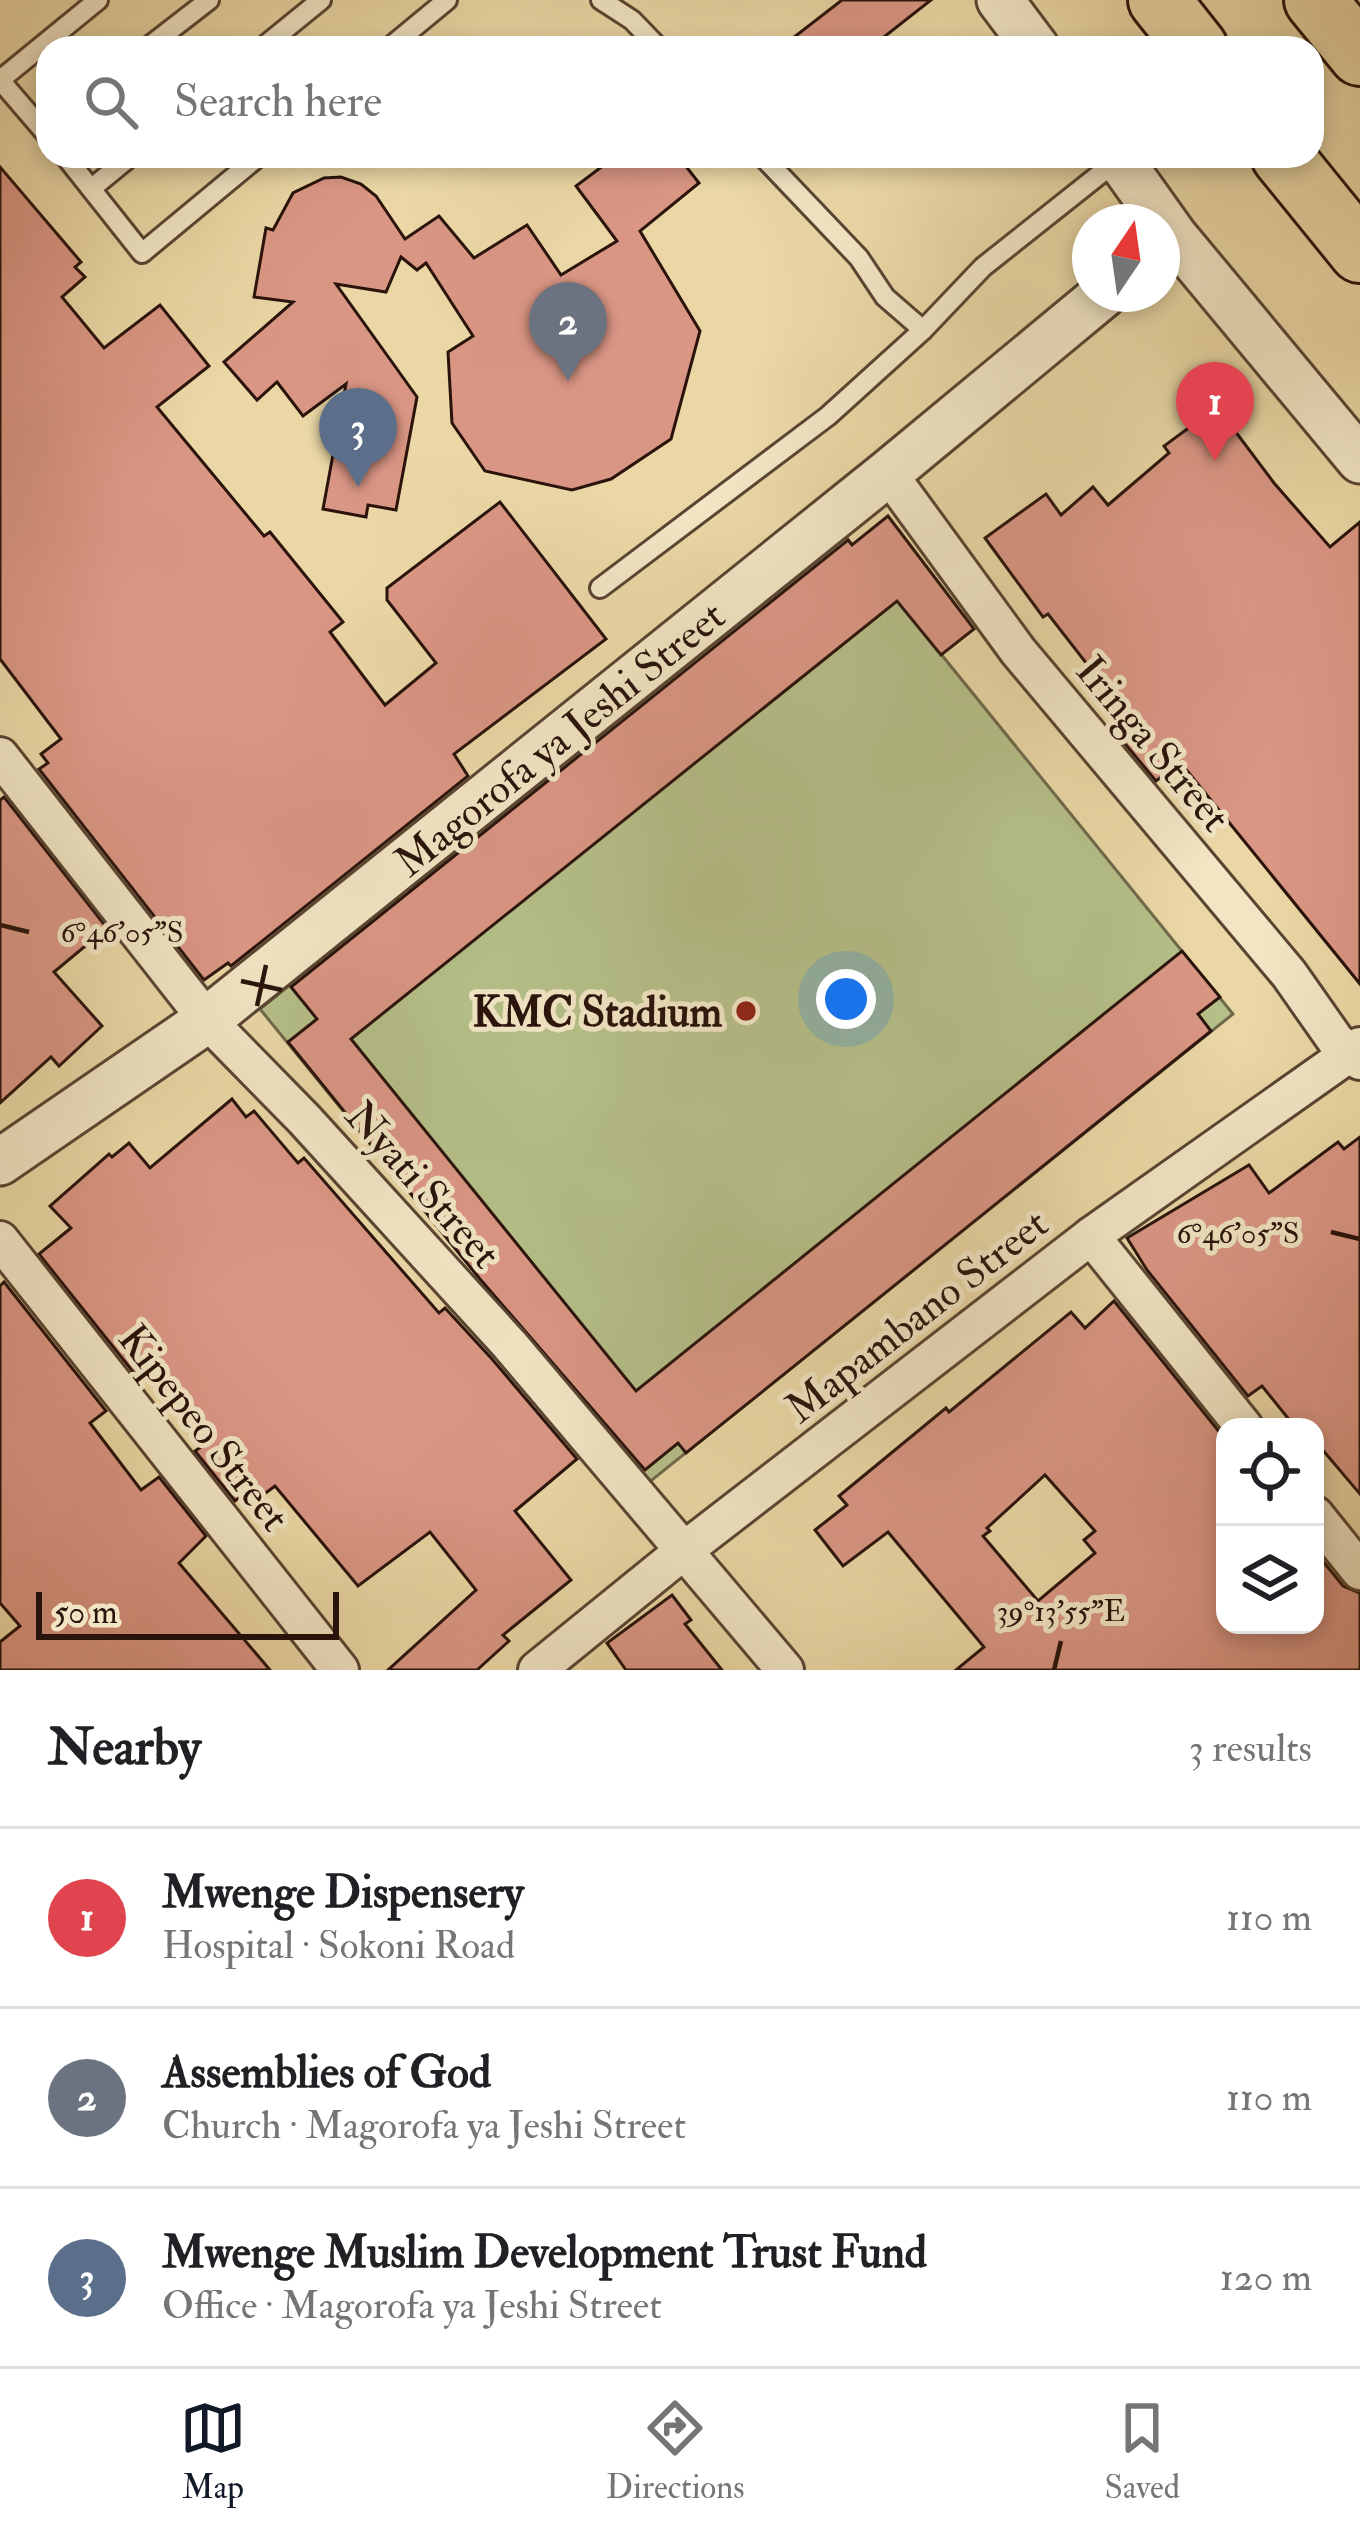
<!DOCTYPE html>
<meta charset="utf-8">
<style>
body{margin:0;font-family:"IM FELL Double Pica",serif;background:#f6f6f6;color:#202124}
.controls{position:absolute;right:36px;bottom:36px;display:grid;overflow:hidden;border-radius:24px;box-shadow:0 6px 18px #0003}
.controls button{width:108px;height:108px;display:grid;place-items:center;padding:0;border:0;border-bottom:3px solid #e0e0e0;background:#fff;color:#202124;font:60px sans-serif}
.compass{position:absolute;left:1072px;top:204px;width:108px;height:108px;border-radius:50%;background:#fff;box-shadow:0 6px 18px #0003;rotate:13deg}
.scale{position:absolute;left:36px;bottom:30px;width:303px;box-sizing:border-box;padding-left:12px;border:6px solid #29130b;border-top:0;font-size:33px;line-height:42px;white-space:nowrap;color:#29130b;-webkit-text-stroke:9px #f1e5c4;paint-order:stroke}
.you{position:absolute;left:846px;top:999px;width:42px;height:42px;margin:-30px;border:9px solid #fff;border-radius:50%;background:#1a73e8;box-shadow:0 0 0 18px #1a73e833}
.badge{display:grid;place-items:center;width:78px;height:78px;border-radius:50%;background:#111827;color:#fff;font-size:39px;font-weight:700}
.pin{position:absolute;translate:-50% -99px;filter:drop-shadow(0 3px 6px #0008)}
.pin::after{content:'';position:absolute;top:63px;width:42px;height:36px;background:inherit;clip-path:polygon(0 0,100% 0,50% 100%)}
.list{margin:0;padding:0;list-style:none}
h2{display:flex;justify-content:space-between;align-items:center;height:156px;margin:0;padding:0 48px;font-size:51px}
h2 small{font-size:39px;font-weight:400;color:#757577}
.list li{display:grid;grid-template-columns:78px 1fr auto;gap:36px;align-items:center;box-sizing:border-box;height:180px;padding:0 48px;border-top:3px solid #e0e0e0}
.list b{display:block;font-size:45px;white-space:nowrap}
.list p{margin:0;font-size:39px;white-space:nowrap;color:#757577}
.list em{font-size:39px;font-style:normal;color:#757577}
.icon{flex:none;width:66px;height:66px;fill:none;stroke:currentColor;stroke-width:2;stroke-linecap:round;stroke-linejoin:round}
.map{position:relative;flex:none;width:1360px;height:1670px;overflow:hidden}
.search{position:absolute;background:#fff;box-shadow:0 6px 18px #0003;left:36px;right:36px;top:36px;height:132px;display:flex;align-items:center;gap:30px;box-sizing:border-box;padding:0 42px;border-radius:36px;color:#757577;font-size:45px}
.sheet{height:696px;background:#fff}
nav{display:flex;justify-content:space-around;align-items:center;box-sizing:border-box;height:168px;border-top:3px solid #e0e0e0;background:#fff;font-size:33px;color:#757577}
nav a{display:grid;justify-items:center;gap:6px}
nav .on{color:#111827}
.map>svg:first-child{display:block}
</style>
<div class="map">
<svg width="1360" height="1670" viewBox="0 0 1360 1670">
<rect width="100%" height="100%" fill="#ead7a5"/>
<filter id="stains"><feTurbulence type="fractalNoise" baseFrequency=".00167" numOctaves="4"/><feColorMatrix values="0 0 0 0 .2 0 0 0 0 .09 0 0 0 0 .02 0 0 0 .5 -.17"/></filter>
<radialGradient id="worn" r=".72"><stop offset=".6" stop-color="#630" stop-opacity="0"/><stop offset="1" stop-color="#630" stop-opacity=".3"/></radialGradient>
<!-- green -->
<polygon fill="#b5bf88" stroke="#6f694a" stroke-width="3" points="846,537 1233,1014 647,1484 260,1009"/>
<!-- building -->
<g fill="#da9684" stroke="#29130b" stroke-width="3" fill-rule="evenodd">
<polygon points="842,0 931,0 870,48 780,48"/>
<polygon points="616,156 678,156 699,183 640,231 700,331 671,439 611,479 572,490 485,471 452,423 448,352 473,336 426,263 417,270 401,257 386,292 336,284 417,397 396,510 368,505 366,517 323,509 346,384 303,416 277,382 257,400 224,362 293,302 254,297 266,228 273,230 293,193 324,178 341,177 361,184 376,196 405,239 439,216 474,258 527,225 561,275 617,241 576,186"/>
<polygon points="0,167 81,262 75,267 85,277 62,297 104,348 160,305 209,366 157,407 264,536 270,532 343,622 330,632 385,705 436,663 387,600 387,588 500,502 606,639 454,754 468,776 231,966 228,963 204,980 39,769 48,763 41,754 61,739 0,659"/>
<polygon points="1217,407 1274,483 1330,547 1360,522 1360,984 1180,762 1156,781 1112,728 1120,722 1108,705 1115,700 1048,614 1043,617 985,538 1046,494 1061,515 1093,487 1108,505 1169,453 1164,446"/>
<polygon points="888,516 974,629 941,655 897,601 351,1039 636,1391 1182,951 1220,997 1198,1014 1211,1031 686,1453 678,1443 645,1470 480,1279 288,1042 317,1019 291,987 848,540 852,545"/>
<polygon points="4,797 107,928 54,972 102,1026 59,1066 51,1057 0,1103 0,800"/>
<polygon points="232,1099 246,1117 254,1111 298,1163 304,1158 439,1313 445,1308 492,1359 577,1459 515,1511 571,1580 503,1635 509,1641 477,1670 388,1670 476,1590 430,1532 358,1586 275,1486 259,1498 251,1488 235,1501 195,1451 211,1440 158,1372 142,1383 39,1254 71,1228 50,1206 109,1154 112,1157 129,1143 150,1168"/>
<polygon points="1360,1137 1360,1494 1315,1441 1315,1427 1295,1427 1262,1386 1248,1396 1147,1270 1127,1238 1249,1165 1269,1193 1338,1142 1344,1149"/>
<polygon points="4,1282 106,1411 90,1423 141,1490 159,1477 206,1536 179,1563 270,1670 0,1670 0,1642 20,1626 0,1603 0,1286"/>
<path d="M1114,1301l111,138v186h90v-60l7,-5 21,26 17,7v77h-404l28,-23 -96,-115 -45,34 -28,-36 32,-25 -8,-9 107,-88 3,4 122,-100 14,16zM1045,1475l50,56 -11,9 11,13 -57,48 -55,-65 7,-5 -3,-3z"/>
<polygon points="672,1595 691,1620 685,1624 722,1670 626,1670 607,1643"/>
</g>
<g fill="none" stroke-linecap="round" stroke-linejoin="round">
<!-- service casing -->
<g stroke="#594432" stroke-width="24">
<g id="service">
<polyline points="601,0 632,20 659,48"/>
<polyline points="147,48 209,0"/>
<polyline points="262,48 321,0"/>
<polyline points="389,48 447,0"/>
<polyline points="48,136 0,80 98,0"/>
<polyline points="65,156 142,253 259,156"/>
<polyline points="762,156 859,258 885,297 923,330 983,267 1119,159"/>
<polyline points="92,188 131,156"/>
<polyline points="600,588 828,416 923,330"/>
</g>
</g>
<!-- minor casing -->
<g stroke="#594432" stroke-width="42">
<g id="minor">
<polyline points="888,473 1018,651 1289,974 1336,1041 1360,1061"/>
<polyline points="0,756 207,1020 304,1119 509,1344 785,1670"/>
<polyline points="1091,1236 1244,1427"/>
<polyline points="0,1240 340,1670"/>
<polyline points="1315,1515 1360,1571"/>
<polyline points="537,1670 686,1549 1091,1236 1360,1046"/>
</g>
</g>
<!-- tertiary casing -->
<g stroke="#594432" stroke-width="51">
<g id="tertiary">
<polyline points="1000,0 1036,48"/>
<polyline points="1117,156 1174,236 1360,460"/>
<polyline points="0,1162 207,1020 888,473 1104,294"/>
</g>
</g>
<!-- trunk casing -->
<g stroke="#29130b" stroke-width="66">
<g id="trunk">
<polyline points="1159,0 1197,48"/>
<polyline points="1315,0 1360,55"/>
<polyline points="1282,156 1360,252"/>
</g>
</g>
<!-- service -->
<use href="#service" stroke="#f1e5c4" stroke-width="18"/>
<!-- minor -->
<use href="#minor" stroke="#f1e5c4" stroke-width="36"/>
<!-- tertiary -->
<use href="#tertiary" stroke="#f1e5c4" stroke-width="45"/>
<!-- trunk -->
<use href="#trunk" stroke="#ead7a5" stroke-width="60"/>
</g>
<!-- ticks -->
<path fill="none" stroke="#29130b" stroke-width="4.5" d="M0,925l29,7M241,981l41,9M257,1006l9,-41M1331,1232l29,7M1054,1670l7,-29"/>
<!-- markers -->
<circle fill="#8f2418" stroke="#f1e5c4" stroke-width="4.5" cx="746" cy="1011" r="12"/>
<g text-anchor="middle" stroke-width="10" stroke-linejoin="round" paint-order="stroke">
<!-- street labels -->
<g font-size="42" fill="#29130b" stroke="#f1e5c4">
<text transform="translate(559 738) rotate(-39)" y="15">Magorofa ya Jeshi Street</text>
<text transform="translate(1154 743) rotate(50)" y="15">Iringa Street</text>
<text transform="translate(424 1184) rotate(48)" y="15">Nyati Street</text>
<text transform="translate(916 1315) rotate(-38)" y="15">Mapambano Street</text>
<text transform="translate(205 1427) rotate(52)" y="15">Kipepeo Street</text>
</g>
<!-- poi labels -->
<g font-size="42" font-weight="bold" fill="#29130b" stroke="#f1e5c4" text-anchor="end">
<text x="722" y="1026">KMC Stadium</text>
</g>
</g>
<g font-size="30" text-anchor="middle" fill="#29130b" stroke="#f1e5c4" stroke-width="10" stroke-linejoin="round" paint-order="stroke">
<text x="122" y="942">6°46'05"S</text>
<text x="1238" y="1243">6°46'05"S</text>
<text x="1061" y="1621">39°13'55"E</text>
</g>
<rect width="100%" height="100%" filter="url(#stains)"/>
<rect width="100%" height="100%" fill="url(#worn)"/>
</svg>
<div class="controls">
<button><svg class="icon" aria-label="locate" viewBox="0 0 24 24"><circle cx="12" cy="12" r="6"/><path d="M12 2v4M12 18v4M2 12h4M18 12h4"/></svg></button>
<button><svg class="icon" aria-label="layers" viewBox="0 0 24 24"><path d="M12 4l9 5-9 5-9-5zM3 14l9 5 9-5"/></svg></button>
</div>
<svg class="compass" viewBox="-18 -18 36 36"><path d="M0-13l5 13h-10z" fill="#e53935"/><path d="M0 13l5-13h-10z" fill="#757577"/></svg>
<div class="scale">50 m</div>
<div class="you"></div>
<div class="pin badge" style="left:1215px;top:461px;background:#e0444e">1</div>
<div class="pin badge" style="left:568px;top:381px;background:#6b7280">2</div>
<div class="pin badge" style="left:358px;top:487px;background:#5c6f8a">3</div>
<div class="search"><svg class="icon" aria-label="search" viewBox="0 0 24 24"><circle cx="10" cy="10" r="6"/><path d="M15 15l6 6"/></svg>Search here</div>
</div>
<section class="sheet">
<h2>Nearby<small>3 results</small></h2>
<ul class="list">
<li><span class="badge" style="background:#e0444e">1</span><div><b>Mwenge Dispensery</b><p>Hospital · Sokoni Road</p></div><em>110 m</em></li>
<li><span class="badge" style="background:#6b7280">2</span><div><b>Assemblies of God</b><p>Church · Magorofa ya Jeshi Street</p></div><em>110 m</em></li>
<li><span class="badge" style="background:#5c6f8a">3</span><div><b>Mwenge Muslim Development Trust Fund</b><p>Office · Magorofa ya Jeshi Street</p></div><em>120 m</em></li>
</ul>
</section>
<nav>
<a class="on"><svg class="icon" aria-label="map" viewBox="0 0 24 24"><path d="M3 6l6-2 6 2 6-2v14l-6 2-6-2-6 2zM9 4v14M15 6v14"/></svg>Map</a>
<a><svg class="icon" aria-label="directions" viewBox="0 0 24 24"><path d="M12 3l9 9-9 9-9-9zM9 14v-3h6M13 9l2 2-2 2"/></svg>Directions</a>
<a><svg class="icon" aria-label="saved" viewBox="0 0 24 24"><path d="M7 4h10v16l-5-4-5 4z"/></svg>Saved</a>
</nav>
